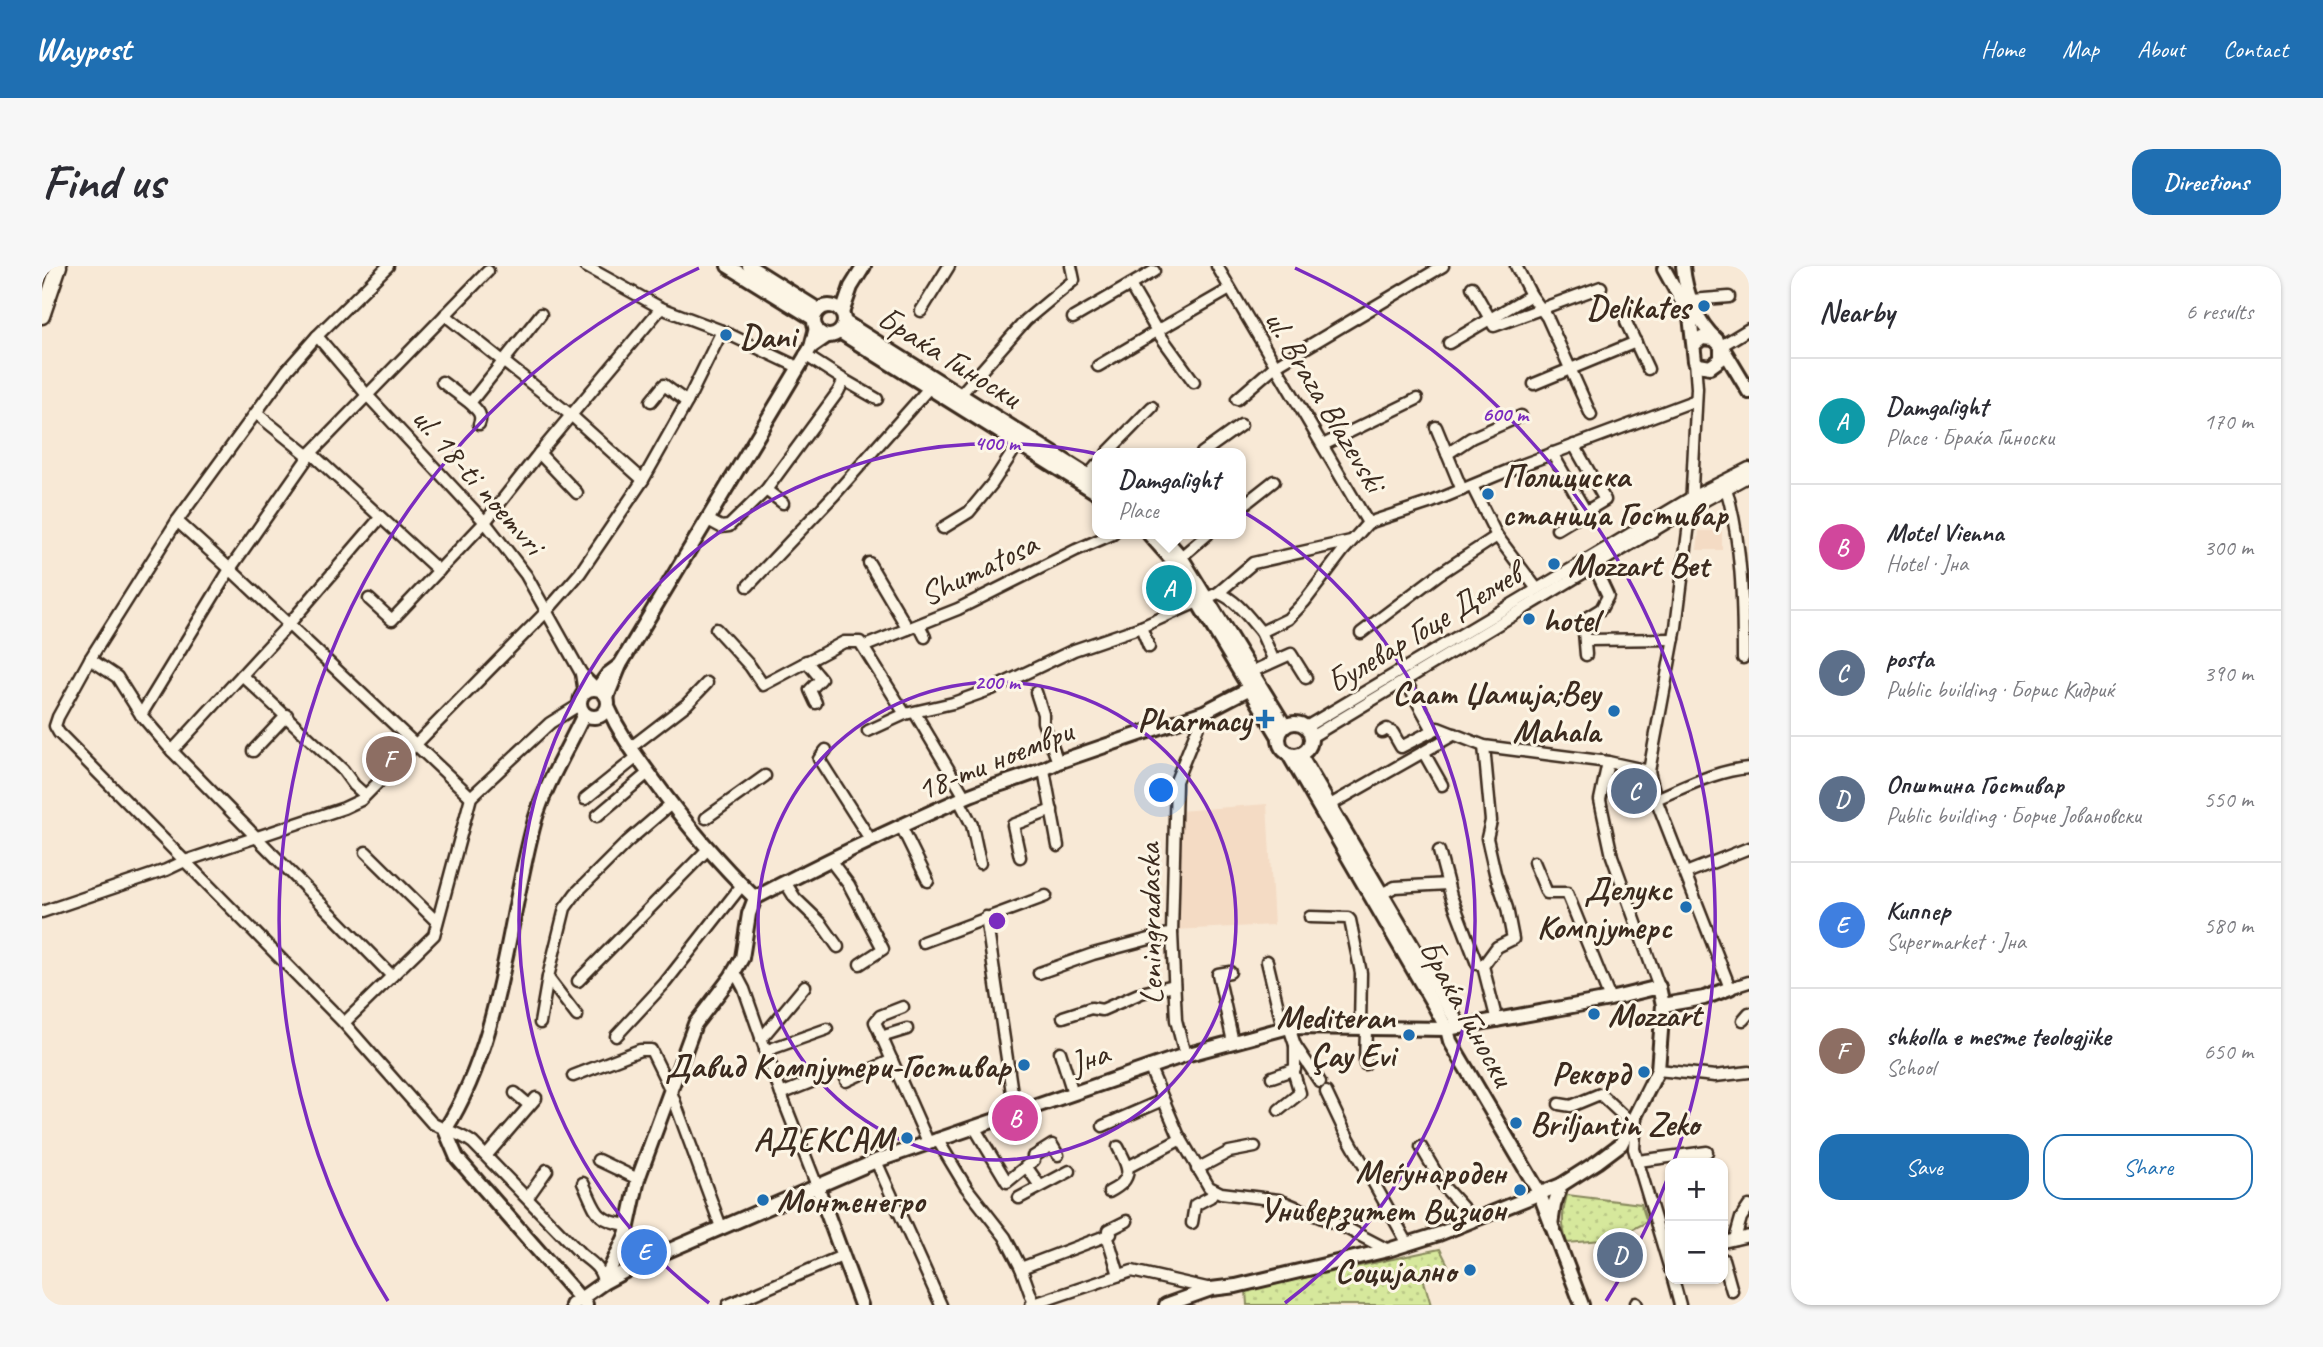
<!DOCTYPE html>
<meta charset="utf-8">
<style>
body{margin:0;font-family:Caveat,sans-serif;background:#f7f7f7;color:#2b2b33}
.controls{position:absolute;right:21px;bottom:21px;display:grid;overflow:hidden;border-radius:14px;box-shadow:0 2px 5px #0004}
.controls button{width:63px;height:63px;display:grid;place-items:center;padding:0;border:0;border-bottom:2px solid #e1e1e2;background:#fff;color:#2b2b33;font:35px sans-serif}
.you{position:absolute;left:1120px;top:525px;width:24px;height:24px;margin:-18px;border:5px solid #fff;border-radius:50%;background:#1a73e8;box-shadow:0 0 0 10px #1a73e833}
.badge{display:grid;place-items:center;width:46px;height:46px;border-radius:50%;background:#1f6fb2;color:#fff;font-size:23px;font-weight:700}
.pin{position:absolute;translate:-50% -50%;border:4px solid #fff;box-shadow:0 2px 7px #0006}
.popup{position:absolute;left:1050px;top:182px;width:154px;height:91px;box-sizing:border-box;display:grid;place-content:center;border-radius:14px;background:#fff;filter:drop-shadow(0 2px 5px #0005);font-size:23px;white-space:nowrap;color:#7c7c81}
.popup b{font-size:26px;color:#2b2b33}
.popup::after{content:'';position:absolute;left:50%;top:100%;margin-left:-14px;border:14px solid transparent;border-top-color:#fff}
.list{margin:0;padding:0;list-style:none}
h2{display:flex;justify-content:space-between;align-items:center;height:91px;margin:0;padding:0 28px;font-size:30px}
h2 small{font-size:23px;font-weight:400;color:#7c7c81}
.list li{display:grid;grid-template-columns:46px 1fr auto;gap:21px;align-items:center;box-sizing:border-box;height:126px;padding:0 28px;border-top:2px solid #e1e1e2}
.list b{display:block;font-size:26px;white-space:nowrap}
.list p{margin:0;font-size:23px;white-space:nowrap;color:#7c7c81}
.list em{font-size:23px;font-style:normal;color:#7c7c81}
.actions{display:flex;gap:14px;padding:21px 28px}
.actions a{flex:1;padding:16px 0;border:2px solid #1f6fb2;border-radius:21px;text-align:center;font-size:24px;color:#1f6fb2}
.actions .main{background:#1f6fb2;color:#fff}
.map{position:relative;flex:none;width:1707px;height:1039px;overflow:hidden;border-radius:21px}
header{display:flex;align-items:center;gap:42px;box-sizing:border-box;height:98px;padding:0 35px;background:#1f6fb2;color:#fff}
header strong{font-size:33px}
nav{display:flex;gap:38px;margin-inline-start:auto;font-size:24px}
.intro{display:flex;align-items:center;justify-content:space-between;box-sizing:border-box;height:168px;padding:0 42px}
h1{margin:0;font-size:49px}
.button{padding:18px 32px;border-radius:21px;background:#1f6fb2;color:#fff;font-size:24px;font-weight:700}
main{display:flex;gap:42px;padding:0 42px}
aside{flex:1;background:#fff;border-radius:21px;box-shadow:0 2px 5px #0004}
.map>svg:first-child{display:block}
</style>
<header>
<strong>Waypost</strong>
<nav><a>Home</a><a>Map</a><a>About</a><a>Contact</a></nav>
</header>
<div class="intro"><h1>Find us</h1><a class="button">Directions</a></div>
<main>
<div class="map">
<svg width="1707" height="1039" viewBox="0 0 1707 1039">
<defs>
<pattern id="grass-dots" width="8" height="8" patternUnits="userSpaceOnUse" patternTransform="scale(1.75)"><rect width="8" height="8" fill="#d6e89c"/><path d="M2 2h.1M6 6h.1" fill="none" stroke="#b9c786" stroke-width="1.8" stroke-linecap="round"/></pattern>
</defs>
<rect width="100%" height="100%" fill="#f8e9d6"/>
<filter id="ink" filterUnits="userSpaceOnUse"><feTurbulence type="fractalNoise" baseFrequency=".0143" numOctaves="2"/><feDisplacementMap in="SourceGraphic" scale="14" xChannelSelector="R" yChannelSelector="G"/><feConvolveMatrix kernelMatrix="1 2 1 2 8 2 1 2 1" color-interpolation-filters="sRGB"/></filter>
<g filter="url(#ink)">
<!-- built -->
<g fill="#f4dbc4">
<polygon points="1657,265 1680,265 1680,284 1655,284"/>
<polygon points="1225,538 1232,659 1132,664 1137,545"/>
</g>
<!-- grass -->
<g fill="url(#grass-dots)" stroke="#88895d" stroke-width="2">
<path d="M1525,929l74,9 6,18 -33,17 -47,4c-6,-18 -5,-30 0,-48z"/>
<polygon points="1398,983 1406,999 1382,1015 1389,1039 1205,1039 1204,1024"/>
</g>
<g fill="none" stroke-linecap="round" stroke-linejoin="round">
<!-- minor casing -->
<g stroke="#3b2a1e" stroke-width="15">
<g id="minor">
<path d="M346,0l-71,70 -30,34 -110,151 -87,138 -32,58 -3,9 4,7 285,290 88,100c14,8 28,10 41,20l108,111c11,9 21,14 22,29"/>
<polyline points="543,0 619,42 680,65 756,101"/>
<polyline points="1175,0 1326,257"/>
<polyline points="1474,0 1489,29 1505,51 1549,149"/>
<polyline points="1430,21 1452,60 1559,21"/>
<polyline points="1649,34 1687,31"/>
<polyline points="879,45 907,0"/>
<polyline points="403,49 530,150 601,214"/>
<polyline points="1031,52 1112,5"/>
<polyline points="1584,56 1606,103"/>
<polyline points="275,70 325,129 443,256 484,309 539,407 555,423"/>
<polyline points="1407,77 1489,29"/>
<polyline points="1679,80 1707,63"/>
<polyline points="763,89 802,114"/>
<polyline points="1653,95 1655,122 1649,242 1634,361 1607,505 1614,533 1688,722 1707,716"/>
<polyline points="1056,100 1115,65 1088,19"/>
<polyline points="400,116 428,137"/>
<polyline points="1152,116 1115,65 1188,23"/>
<polyline points="1492,118 1594,76"/>
<polyline points="918,129 984,54 1032,14 1029,0"/>
<polyline points="1195,133 1233,100 1401,0"/>
<polyline points="609,135 622,119 645,136"/>
<polyline points="214,147 267,190"/>
<path d="M437,158c4,-10 -2,-14 -9,-21l71,-89"/>
<polyline points="1394,161 1420,224"/>
<polyline points="1281,179 1375,133"/>
<polyline points="269,187 397,305"/>
<polyline points="497,187 535,227"/>
<polyline points="1065,187 1110,141"/>
<polyline points="1160,187 1199,159"/>
<polyline points="1510,187 1544,246"/>
<polyline points="1405,188 1429,172 1479,150"/>
<polyline points="1046,210 1055,199"/>
<polyline points="1430,220 1455,270 1495,323"/>
<path d="M1684,222c16,55 17,113 17,170"/>
<polyline points="724,224 741,237"/>
<polyline points="1199,241 1232,215"/>
<polyline points="666,254 679,261 687,260 724,224 796,126 802,114 835,133"/>
<polyline points="135,255 188,303 429,531"/>
<polyline points="901,262 927,246 950,218 976,178"/>
<polyline points="1515,263 1563,234 1532,179"/>
<polyline points="1139,291 1166,268"/>
<polyline points="827,297 866,363"/>
<polyline points="706,320 793,228 887,122"/>
<polyline points="1176,327 1211,297 1309,275"/>
<polyline points="327,333 350,354 443,256 494,191 619,42"/>
<polyline points="877,359 883,371"/>
<polyline points="1099,361 1107,381"/>
<polyline points="674,363 708,400 721,419 802,376 818,376 863,448"/>
<polyline points="1219,366 1232,395"/>
<polyline points="1319,367 1397,308 1455,270"/>
<polyline points="1544,374 1632,373"/>
<polyline points="823,380 916,343 1034,284 1071,268"/>
<polyline points="1544,389 1541,354 1559,343 1566,330 1552,300"/>
<polyline points="48,393 75,411 99,449 130,485 350,710"/>
<polyline points="764,395 779,413 768,424 774,437"/>
<polyline points="1209,406 1249,388 1264,412"/>
<polyline points="539,407 542,427"/>
<polyline points="200,409 301,504 312,519 323,529"/>
<polyline points="1363,414 1391,464"/>
<polyline points="994,426 1001,448 1001,456 1016,496"/>
<polyline points="873,447 923,531"/>
<polyline points="99,449 188,303 269,187 446,5"/>
<polyline points="1264,461 1650,231 1707,202"/>
<path d="M826,465l37,-17 48,-11 39,-14 82,-39 67,-23 77,-34c18,6 31,25 43,39l27,-13 17,-18 38,-50 25,-28 64,-21 87,-36 177,-66"/>
<polyline points="1340,466 1345,463 1351,467 1359,481 1396,462 1442,480 1566,496 1607,505"/>
<polyline points="1269,471 1649,242 1707,210"/>
<polyline points="1442,480 1449,555 1445,572 1453,607 1465,642 1471,673 1455,681 1441,700 1455,755"/>
<polyline points="588,482 645,438 665,417"/>
<polyline points="784,484 777,493 828,573"/>
<polyline points="130,485 247,358 338,252"/>
<polyline points="211,485 245,449"/>
<polyline points="1382,487 1400,519"/>
<polyline points="1566,496 1558,534 1570,590 1617,721"/>
<polyline points="1002,504 1016,580"/>
<polyline points="543,533 595,491"/>
<path d="M1614,533c29,-12 61,-29 93,-31"/>
<polyline points="917,534 930,559 938,597"/>
<polyline points="1288,539 1413,468"/>
<polyline points="555,550 606,507"/>
<polyline points="664,552 723,510"/>
<polyline points="859,560 886,615"/>
<polyline points="1397,585 1409,630 1435,698 1441,700"/>
<polyline points="324,586 395,656"/>
<polyline points="978,591 971,559 1010,544"/>
<polyline points="788,594 807,619 841,683 818,698"/>
<polyline points="1492,596 1505,627 1525,627 1568,733"/>
<polyline points="1644,607 1707,582"/>
<polyline points="743,616 753,632 779,657 796,681"/>
<polyline points="1339,628 1353,621 1406,618"/>
<polyline points="0,646 124,604 143,595 302,542 319,534 504,346 538,307 601,214 645,136 680,65"/>
<polyline points="944,651 973,847"/>
<polyline points="1268,651 1306,652 1308,654 1319,707 1318,762"/>
<polyline points="881,676 1004,630"/>
<polyline points="1225,695 1241,762"/>
<polyline points="693,706 702,723 739,828 775,920"/>
<polyline points="1188,706 1176,708 1191,776"/>
<polyline points="997,707 1051,688 1130,667"/>
<polyline points="506,712 535,750"/>
<polyline points="536,715 665,584"/>
<polyline points="861,741 838,750 833,756 886,876"/>
<polyline points="1021,751 1049,742 1060,744 1099,727 1132,719"/>
<polyline points="1701,754 1707,747"/>
<polyline points="302,757 392,669 429,531 508,457 537,439"/>
<polyline points="498,757 506,711 523,642 534,627 585,576 629,538"/>
<polyline points="1247,761 1253,779 1278,816"/>
<polyline points="574,770 623,717 700,619"/>
<polyline points="839,771 865,763"/>
<polyline points="719,773 763,720"/>
<polyline points="723,785 785,763"/>
<polyline points="1018,786 1031,827"/>
<polyline points="1143,789 1134,754 1130,667 1134,515 1162,446"/>
<polyline points="1323,798 1324,763"/>
<polyline points="1107,800 1136,868 1167,921 1179,927 1237,934 1302,961 1346,984"/>
<polyline points="1616,804 1673,810 1707,806"/>
<polyline points="531,810 598,784 609,784 628,823 679,961"/>
<polyline points="1230,811 1253,803 1253,779"/>
<polyline points="804,815 850,794"/>
<polyline points="1284,826 1302,864 1366,978"/>
<polyline points="473,827 487,839"/>
<polyline points="739,828 774,814"/>
<polyline points="1517,838 1529,840 1558,828 1589,857"/>
<polyline points="1237,844 1258,827 1251,804"/>
<polyline points="1594,851 1592,883 1628,1003"/>
<polyline points="1061,860 1121,834"/>
<polyline points="932,861 965,916 992,894 991,891 1010,879 1016,889"/>
<polyline points="895,873 924,921 963,971 979,1002 992,1038"/>
<polyline points="1379,881 1403,922 1432,954"/>
<polyline points="445,889 494,832"/>
<polyline points="556,894 596,913"/>
<polyline points="834,895 899,1039"/>
<polyline points="1596,895 1665,886"/>
<polyline points="984,900 998,920"/>
<polyline points="1086,901 1139,873"/>
<polyline points="1155,903 1187,886 1213,881"/>
<path d="M541,917c14,28 11,37 44,42"/>
<path d="M1067,926c26,-13 20,-24 9,-45"/>
<polyline points="486,931 505,904"/>
<polyline points="977,932 1028,905"/>
<polyline points="1150,957 1153,939 1168,931 1172,925"/>
<polyline points="1065,969 1077,1009"/>
<polyline points="1693,973 1699,952 1707,940"/>
<polyline points="1681,976 1707,970"/>
<polyline points="1681,993 1690,1025"/>
<polyline points="979,1002 1069,968 1067,964 1085,955"/>
<polyline points="1631,1013 1638,1039"/>
<polyline points="1594,1037 1595,1039"/>
<polyline points="686,1039 800,990"/>
<polyline points="989,1039 1090,1005 1169,1023"/>
</g>
</g>
<!-- tertiary casing -->
<g stroke="#3b2a1e" stroke-width="18">
<g id="tertiary">
<polyline points="803,56 1055,215"/>
<polyline points="798,66 1055,227"/>
<polyline points="769,81 785,70"/>
<polyline points="1107,268 1131,295 1237,471"/>
<polyline points="1119,268 1139,291 1243,460"/>
<circle cx="552" cy="437" r="14"/>
<polyline points="555,423 566,408 578,399"/>
<polyline points="565,431 578,399 769,81 774,62"/>
<path d="M566,441c12,28 27,47 45,72 31,43 64,82 102,119"/>
<path d="M542,448c-16,35 -38,69 -49,106 -28,102 -32,218 -90,310l12,28 129,147"/>
<circle cx="1253" cy="473" r="16"/>
<polyline points="1247,489 1393,741 1405,763 1408,775 1497,926 1540,1039"/>
<polyline points="1258,489 1418,761"/>
<polyline points="1621,739 1662,732 1688,722"/>
<polyline points="775,920 819,1039"/>
<polyline points="1509,959 1512,939 1519,919"/>
<polyline points="584,969 600,996"/>
<path d="M562,1016l22,-47 12,-56 57,-155 36,-47 11,-19 7,-44 6,-16c68,-36 138,-69 208,-100 31,-14 66,-20 95,-36l146,-50 54,-28"/>
<polyline points="530,1039 561,1017 600,996 834,895 1143,789 1247,761 1405,763 1568,733 1617,721 1621,739 1616,804 1579,878 1555,896 1519,919 1397,968 1346,984 1194,1020 1169,1023 1124,1039"/>
</g>
</g>
<!-- secondary casing -->
<g stroke="#3b2a1e" stroke-width="18">
<g id="secondary">
<polyline points="686,0 772,53"/>
<polyline points="707,0 777,44"/>
<path d="M1641,0c2,26 14,57 34,74"/>
<polyline points="1622,3 1648,50 1653,95 1657,99 1668,101 1679,93 1679,80 1672,73 1660,72 1652,79"/>
<circle cx="787" cy="55" r="15"/>
<polyline points="800,47 809,21 822,0"/>
<polyline points="1680,81 1707,126"/>
</g>
</g>
<!-- primary casing -->
<g stroke="#3b2a1e" stroke-width="19">
<polyline id="primary" points="0,50 17,0"/>
</g>
<!-- minor -->
<use href="#minor" stroke="#fcf5e5" stroke-width="10"/>
<!-- tertiary -->
<use href="#tertiary" stroke="#fcf5e5" stroke-width="12"/>
<!-- secondary -->
<use href="#secondary" stroke="#fcf5e5" stroke-width="12"/>
<!-- primary -->
<use href="#primary" stroke="#fcf5e5" stroke-width="14"/>
</g>
</g>
<!-- distance rings -->
<g fill="none" stroke="#7b2cbf" stroke-width="3.5">
<circle cx="955" cy="655" r="239"/>
<path d="M667 1037A478 478 0 1 1 1243 1037"/>
<path d="M1628 906A718 718 0 0 1 1564 1035M346 1035A718 718 0 0 1 657 2M1253 2A718 718 0 0 1 1632 895"/>
</g>
<!-- markers -->
<g fill="#1f6fb2" stroke="#fcf5e5" stroke-width="2.5">
<circle cx="1662" cy="40" r="7"/>
<circle cx="684" cy="69" r="7"/>
<circle cx="1446" cy="228" r="7"/>
<circle cx="1512" cy="298" r="7"/>
<circle cx="1487" cy="353" r="7"/>
<circle cx="1572" cy="445" r="7"/>
<path d="M1219.5 442.5h7v7h7v7h-7v7h-7v-7h-7v-7h7z"/>
<circle cx="1644" cy="641" r="7"/>
<circle cx="1552" cy="748" r="7"/>
<circle cx="1367" cy="769" r="7"/>
<circle cx="982" cy="799" r="7"/>
<circle cx="1602" cy="806" r="7"/>
<circle cx="1474" cy="857" r="7"/>
<circle cx="865" cy="872" r="7"/>
<circle cx="1478" cy="924" r="7"/>
<circle cx="721" cy="934" r="7"/>
<circle cx="1428" cy="1004" r="7"/>
</g>
<g text-anchor="middle" stroke-width="6" stroke-linejoin="round" paint-order="stroke">
<!-- poi labels -->
<g font-size="33" font-weight="bold" fill="#3b2a1e" stroke="#fcf5e5" text-anchor="end">
<text x="1648" y="52">Delikates</text>
<text x="698" y="81" text-anchor="start">Dani</text>
<text x="1460" y="221" text-anchor="start">Полициска<tspan x="1460" dy="38">станица Гостивар</tspan></text>
<text x="1526" y="310" text-anchor="start">Mozzart Bet</text>
<text x="1501" y="365" text-anchor="start">hotel</text>
<text x="1558" y="438">Саат Џамија;Bey<tspan x="1558" dy="38">Mahala</tspan></text>
<text x="1209" y="465">Pharmacy</text>
<text x="1630" y="634">Делукс<tspan x="1630" dy="38">Компјутерс</tspan></text>
<text x="1566" y="760" text-anchor="start">Mozzart</text>
<text x="1353" y="762">Mediteran<tspan x="1353" dy="38">Çay Evi</tspan></text>
<text x="968" y="811">Давид Компјутери-Гостивар</text>
<text x="1588" y="818">Рекорд</text>
<text x="1488" y="869" text-anchor="start">Briljantin Zeko</text>
<text x="851" y="884">АДЕКСАМ</text>
<text x="1464" y="917">Меѓународен<tspan x="1464" dy="38">Универзитет Визион</tspan></text>
<text x="735" y="946" text-anchor="start">Монтенегро</text>
<text x="1414" y="1016">Социјално</text>
</g>
<!-- street labels -->
<g font-size="33" fill="#3b2a1e" stroke="#fcf5e5">
<text transform="translate(908 90) rotate(32)" y="12">Браќа Гиноски</text>
<text transform="translate(1284 134) rotate(59)" y="12">ul. Braza Blazevski</text>
<text transform="translate(437 214) rotate(49)" y="12">ul. 18-ti noemvri</text>
<text transform="translate(936 302) rotate(-26)" y="12">Shumatosa</text>
<text transform="translate(1381 361) rotate(-31)" y="12">Булевар Гоце Делчев</text>
<text transform="translate(952 493) rotate(-22)" y="12">18-ти ноември</text>
<text transform="translate(1107 658) rotate(-91)" y="12">Leningradaska</text>
<text transform="translate(1426 746) rotate(61)" y="12">Браќа Гиноски</text>
<text transform="translate(1047 791) rotate(-20)" y="12">Јна</text>
</g>
</g>
<circle cx="955" cy="655" r="10" fill="#7b2cbf" stroke="#fcf5e5" stroke-width="3.5"/>
<g font-size="21" text-anchor="middle" font-weight="bold" fill="#7b2cbf" stroke="#fcf5e5" stroke-width="6" stroke-linejoin="round" paint-order="stroke">
<text x="1463" y="155">600 m</text>
<text x="955" y="184">400 m</text>
<text x="955" y="423">200 m</text>
</g>
</svg>
<div class="controls">
<button>+</button>
<button>−</button>
</div>
<div class="you"></div>
<div class="pin badge" style="left:1127px;top:322px;background:#0f9aa8">A</div>
<div class="popup"><b>Damgalight</b>Place</div>
<div class="pin badge" style="left:973px;top:852px;background:#d1479c">B</div>
<div class="pin badge" style="left:1592px;top:525px;background:#5c6f8a">C</div>
<div class="pin badge" style="left:1578px;top:989px;background:#5c6f8a">D</div>
<div class="pin badge" style="left:602px;top:986px;background:#3f7fe0">E</div>
<div class="pin badge" style="left:347px;top:493px;background:#8d6e63">F</div>
</div>
<aside>
<h2>Nearby<small>6 results</small></h2>
<ul class="list">
<li><span class="badge" style="background:#0f9aa8">A</span><div><b>Damgalight</b><p>Place · Браќа Гиноски</p></div><em>170 m</em></li>
<li><span class="badge" style="background:#d1479c">B</span><div><b>Motel Vienna</b><p>Hotel · Јна</p></div><em>300 m</em></li>
<li><span class="badge" style="background:#5c6f8a">C</span><div><b>posta</b><p>Public building · Борис Кидриќ</p></div><em>390 m</em></li>
<li><span class="badge" style="background:#5c6f8a">D</span><div><b>Општина Гостивар</b><p>Public building · Борче Јовановски</p></div><em>550 m</em></li>
<li><span class="badge" style="background:#3f7fe0">E</span><div><b>Киппер</b><p>Supermarket · Јна</p></div><em>580 m</em></li>
<li><span class="badge" style="background:#8d6e63">F</span><div><b>shkolla e mesme teologjike</b><p>School</p></div><em>650 m</em></li>
</ul>
<div class="actions"><a class="main">Save</a><a>Share</a></div>
</aside>
</main>
